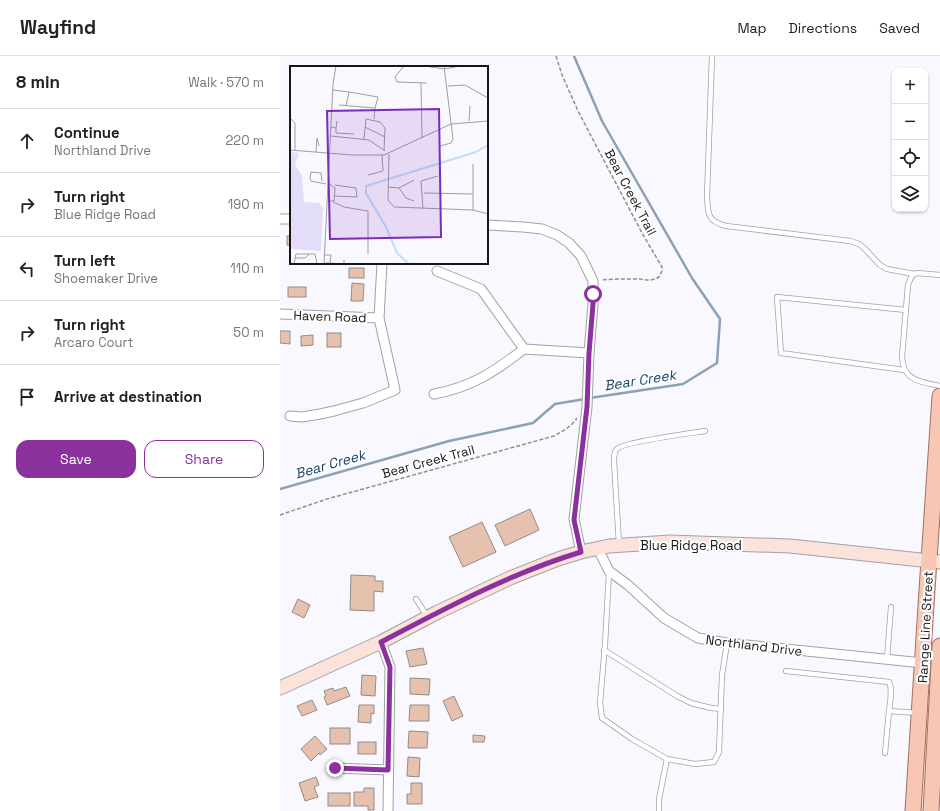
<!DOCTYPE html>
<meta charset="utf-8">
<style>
body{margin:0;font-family:"Space Grotesk",sans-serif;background:#f6f6f6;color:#222}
.controls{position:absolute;right:12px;top:12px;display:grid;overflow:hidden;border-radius:8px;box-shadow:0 1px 3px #0004}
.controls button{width:36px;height:36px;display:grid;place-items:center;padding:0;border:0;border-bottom:1px solid #e0e0e0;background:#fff;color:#222;font:20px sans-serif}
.stop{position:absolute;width:12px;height:12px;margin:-9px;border:3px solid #8a319d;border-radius:50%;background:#fff}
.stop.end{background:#8a319d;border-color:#fff;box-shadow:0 1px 4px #0008}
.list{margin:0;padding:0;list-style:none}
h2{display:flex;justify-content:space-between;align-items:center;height:52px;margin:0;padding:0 16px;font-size:17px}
h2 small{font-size:13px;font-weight:400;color:#767676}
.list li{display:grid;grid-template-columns:26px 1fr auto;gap:12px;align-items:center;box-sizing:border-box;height:64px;padding:0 16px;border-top:1px solid #e0e0e0}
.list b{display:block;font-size:15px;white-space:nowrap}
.list p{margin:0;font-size:13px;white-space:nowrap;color:#767676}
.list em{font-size:13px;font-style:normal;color:#767676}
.actions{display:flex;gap:8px;padding:12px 16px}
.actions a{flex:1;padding:9px 0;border:1px solid #8a319d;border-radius:12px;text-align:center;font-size:14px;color:#8a319d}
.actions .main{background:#8a319d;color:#fff}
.icon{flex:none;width:22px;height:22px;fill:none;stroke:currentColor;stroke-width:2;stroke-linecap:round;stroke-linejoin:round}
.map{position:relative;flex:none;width:660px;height:755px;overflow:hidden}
header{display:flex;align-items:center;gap:24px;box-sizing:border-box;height:56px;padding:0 20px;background:#fff;border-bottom:1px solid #e0e0e0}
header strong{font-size:19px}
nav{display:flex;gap:22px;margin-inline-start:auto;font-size:14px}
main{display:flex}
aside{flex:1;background:#fff}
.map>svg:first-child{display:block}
</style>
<header>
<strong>Wayfind</strong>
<nav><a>Map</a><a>Directions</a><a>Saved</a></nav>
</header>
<main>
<aside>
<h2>8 min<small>Walk · 570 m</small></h2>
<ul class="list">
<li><svg class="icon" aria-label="ahead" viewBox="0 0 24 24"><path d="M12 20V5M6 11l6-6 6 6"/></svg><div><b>Continue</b><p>Northland Drive</p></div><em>220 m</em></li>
<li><svg class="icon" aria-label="right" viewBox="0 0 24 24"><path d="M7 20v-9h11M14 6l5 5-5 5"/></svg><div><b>Turn right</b><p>Blue Ridge Road</p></div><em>190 m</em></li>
<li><svg class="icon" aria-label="left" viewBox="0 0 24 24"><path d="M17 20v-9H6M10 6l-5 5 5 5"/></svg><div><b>Turn left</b><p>Shoemaker Drive</p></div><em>110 m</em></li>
<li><svg class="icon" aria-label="right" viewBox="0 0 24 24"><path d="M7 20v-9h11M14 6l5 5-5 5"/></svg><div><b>Turn right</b><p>Arcaro Court</p></div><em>50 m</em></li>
<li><svg class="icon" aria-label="arrive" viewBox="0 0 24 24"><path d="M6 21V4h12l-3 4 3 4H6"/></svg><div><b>Arrive at destination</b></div></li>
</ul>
<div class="actions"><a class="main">Save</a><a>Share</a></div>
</aside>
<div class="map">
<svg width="660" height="755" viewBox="0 0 660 755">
<rect width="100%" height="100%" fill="#f9f8ff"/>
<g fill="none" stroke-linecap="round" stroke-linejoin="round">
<!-- stream -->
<g stroke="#8da1b6" stroke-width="2.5">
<polyline points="294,0 322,65 412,222 440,263 437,307 403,328 310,342"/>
<polyline points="0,433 169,385 253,367 275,348 305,343"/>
</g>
</g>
<!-- building -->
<g fill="#e6c2ae" stroke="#928b88">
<rect x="7" y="180" width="4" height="9"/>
<rect x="69" y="212" width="15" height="10"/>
<polygon points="72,227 84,228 83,245 71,245"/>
<rect x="8" y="231" width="18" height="10"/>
<polygon points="0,275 10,275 10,288 0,287"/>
<rect x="47" y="277" width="14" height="14"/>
<polygon points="33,279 33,289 21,290 21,280"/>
<polygon points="250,453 259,474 225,490 215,469"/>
<polygon points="202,466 216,496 183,511 169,481"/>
<polygon points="71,519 95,520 95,525 103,525 103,536 94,535 94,555 70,554"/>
<polygon points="18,543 30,549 24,562 12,556"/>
<polygon points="143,592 147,608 130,611 126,595"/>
<polygon points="82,619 96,620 95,640 81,639"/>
<polygon points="130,622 150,623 149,639 130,638"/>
<polygon points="66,631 70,640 47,649 44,641 46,640 44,635 53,632 54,635"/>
<polygon points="174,640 183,660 172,665 163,645"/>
<polygon points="32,644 37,654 22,660 17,650"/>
<polygon points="79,649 94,649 94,658 91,657 91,667 78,666"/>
<polygon points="130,649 149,649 149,665 129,665"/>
<rect x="50" y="672" width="20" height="16"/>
<polygon points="129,675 148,676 147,692 128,692"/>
<polygon points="193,679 205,680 204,686 193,686"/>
<polygon points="35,680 47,693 40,699 39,697 31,705 21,693"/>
<rect x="78" y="686" width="18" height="12"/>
<polygon points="128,701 140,702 139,721 127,720"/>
<polygon points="36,721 39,729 34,731 38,741 25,745 19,727"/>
<polygon points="131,727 142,727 142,748 127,748 127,738 131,738"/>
<polygon points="84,732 94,732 94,754 88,754 88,750 74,750 74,736 84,736"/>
<rect x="48" y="737" width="22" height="13"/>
</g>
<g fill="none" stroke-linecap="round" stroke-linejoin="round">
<!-- lane casing -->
<g stroke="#a2a1a8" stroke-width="6">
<g id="lane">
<path d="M432,0l-5,140c1,18 0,25 19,30l124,15 9,3 6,5 15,16 7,4 27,5"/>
<path d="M660,219l-23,-2c-6,1 -7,7 -9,12l-6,72c1,24 19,25 38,29"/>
<polyline points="624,314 501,297 497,241 626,254"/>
<path d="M339,488l-5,-83c0,-5 0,-9 3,-12 5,-7 75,-16 88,-18"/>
<polyline points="329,516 325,589 320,647 322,662 352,683 387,703 415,708 434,706 439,696 442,619 447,587"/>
<polyline points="136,543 147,560"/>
<polyline points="324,594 397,640 411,647 431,652 441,653"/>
<polyline points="607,603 611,551"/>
<path d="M506,615l103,11c4,8 1,20 0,29"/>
<polyline points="605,697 609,655 638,657"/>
<polyline points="379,755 379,743 387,703"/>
</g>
</g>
<!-- street casing -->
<g stroke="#a2a1a8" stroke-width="11">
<g id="street">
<polyline points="0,163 11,163"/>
<polyline points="207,169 243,171 262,173 277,179 289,187 301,200 313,225 313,248 309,297 307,351 294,463 301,496"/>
<polyline points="157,215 201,233 244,293"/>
<polyline points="0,258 99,262"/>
<path d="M154,338c38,-7 60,-22 90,-45l65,4"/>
<polyline points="10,360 22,361 40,358 54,355 83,347 115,334 99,262 102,207"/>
<polyline points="318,493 329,515 348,529 384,562 418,582 447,587 643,607"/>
<polyline points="101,586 110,611 108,755"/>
<polyline points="55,712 108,714"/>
</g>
</g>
<!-- secondary casing -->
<g stroke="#a2a1a8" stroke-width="15">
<polyline id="secondary" points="0,632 101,586 158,556 230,522 278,503 301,496 329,490 390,486 510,490 660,506"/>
</g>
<!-- primary casing -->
<g stroke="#a4705d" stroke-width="17">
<g id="primary">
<path d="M633,755c9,-138 17,-277 27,-415"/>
<polyline points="651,755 660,590"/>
</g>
</g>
<!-- path -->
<g stroke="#8f8f93" stroke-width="1.5" stroke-dasharray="4 2" stroke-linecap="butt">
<path d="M276,0l6,19 16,36 64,122 20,34v4l-3,6c-11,6 -15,1 -25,2 -11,0 -22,0 -33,1"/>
<path d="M0,459l47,-16 227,-63c9,-5 17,-9 23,-18"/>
</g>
<!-- lane -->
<use href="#lane" stroke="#fff" stroke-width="4.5"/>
<!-- street -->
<use href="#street" stroke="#fff" stroke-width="9"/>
<!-- secondary -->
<use href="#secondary" stroke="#fbe2da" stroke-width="13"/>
<!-- primary -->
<use href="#primary" stroke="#f7c6b4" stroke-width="15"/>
</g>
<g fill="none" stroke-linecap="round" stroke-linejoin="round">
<!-- route -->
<path stroke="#8a319d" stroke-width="5" d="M55,712l53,2 2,-103 -9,-25c65,-34 130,-69 200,-90l-7,-32 13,-113 2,-54 4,-49v-10"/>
</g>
<g text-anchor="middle" stroke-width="4" stroke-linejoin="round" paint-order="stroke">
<!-- street labels -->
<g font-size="13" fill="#161618" stroke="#fff">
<text transform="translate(351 136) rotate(62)" y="5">Bear Creek Trail</text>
<text transform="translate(50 260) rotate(2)" y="5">Haven Road</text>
<text transform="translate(148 405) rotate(-15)" y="5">Bear Creek Trail</text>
<text x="411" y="494">Blue Ridge Road</text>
<text transform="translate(645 571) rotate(-87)" y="5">Range Line Street</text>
<text transform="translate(474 589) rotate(7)" y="5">Northland Drive</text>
</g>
<!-- water labels -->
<g font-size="14" font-style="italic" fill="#174569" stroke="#fff">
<text transform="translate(360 324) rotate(-9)" y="5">Bear Creek</text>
<text transform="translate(50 408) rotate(-16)" y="5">Bear Creek</text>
</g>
</g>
<!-- overview -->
<g transform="translate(10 10)">
<rect width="198" height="198" fill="#f9f8ff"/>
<path d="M0,86l9,1 -4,12 7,11 2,26 15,1 4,5 -2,43 -31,-2z" fill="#e3ddfa"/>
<path fill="none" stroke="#c0ddf9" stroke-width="2" d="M119,198l-12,-11 -11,-26 -20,-34v-7l110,-34 12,-7"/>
<path fill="none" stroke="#9e9ea3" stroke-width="1" d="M114,0l-9,11 2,5 30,1M134,0l21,3 15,-3M131,17l1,55M158,20l17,-1 23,13M43,24l16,2 -3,14M59,26l29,5 -3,11M49,39l36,3 -1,11M0,52l5,5v27M179,55l1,-15M41,61l5,1 1,-7M75,61l20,10M46,62v5l18,1M41,70l38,4 16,11M74,73l2,-20 14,3 5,6 -1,22M150,80l11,-3 2,-4 -9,-73M0,84l62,5h32l67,-31 37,-3M26,86l1,-14 2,8M99,88l-1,46 6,7 79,3 15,4M183,98v46M78,109l15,-4 -1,-16M20,112l1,-6 10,1 1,8M20,112l1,3 15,3M98,121l11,1 15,-8M109,122l7,10 8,3M134,127l49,1M45,130l22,1 -1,-9 -21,-3M38,135h6l1,-13 -7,-5M43,136l11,5 24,4v43M133,143l-2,-28 17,-5M5,192h10l4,-4M34,197h6l1,-8h-6M40,197l14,1v-4M4,198l2,-10h19l2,10M34,198l9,-180 3,-18"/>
<path fill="#7b2cbf" fill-opacity="0.15" stroke="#7b2cbf" stroke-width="2" d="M149,43l2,128 -111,2 -3,-128z"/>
<rect width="198" height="198" fill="none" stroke="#161618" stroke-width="2"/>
</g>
</svg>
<div class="controls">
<button>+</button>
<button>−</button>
<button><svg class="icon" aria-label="locate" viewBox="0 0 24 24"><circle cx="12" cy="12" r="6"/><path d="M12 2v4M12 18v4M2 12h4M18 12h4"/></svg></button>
<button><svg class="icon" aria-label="layers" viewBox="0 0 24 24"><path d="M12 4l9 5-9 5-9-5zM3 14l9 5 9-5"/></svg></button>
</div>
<div class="stop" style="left:313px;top:238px"></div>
<div class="stop end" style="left:55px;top:712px"></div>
</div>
</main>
